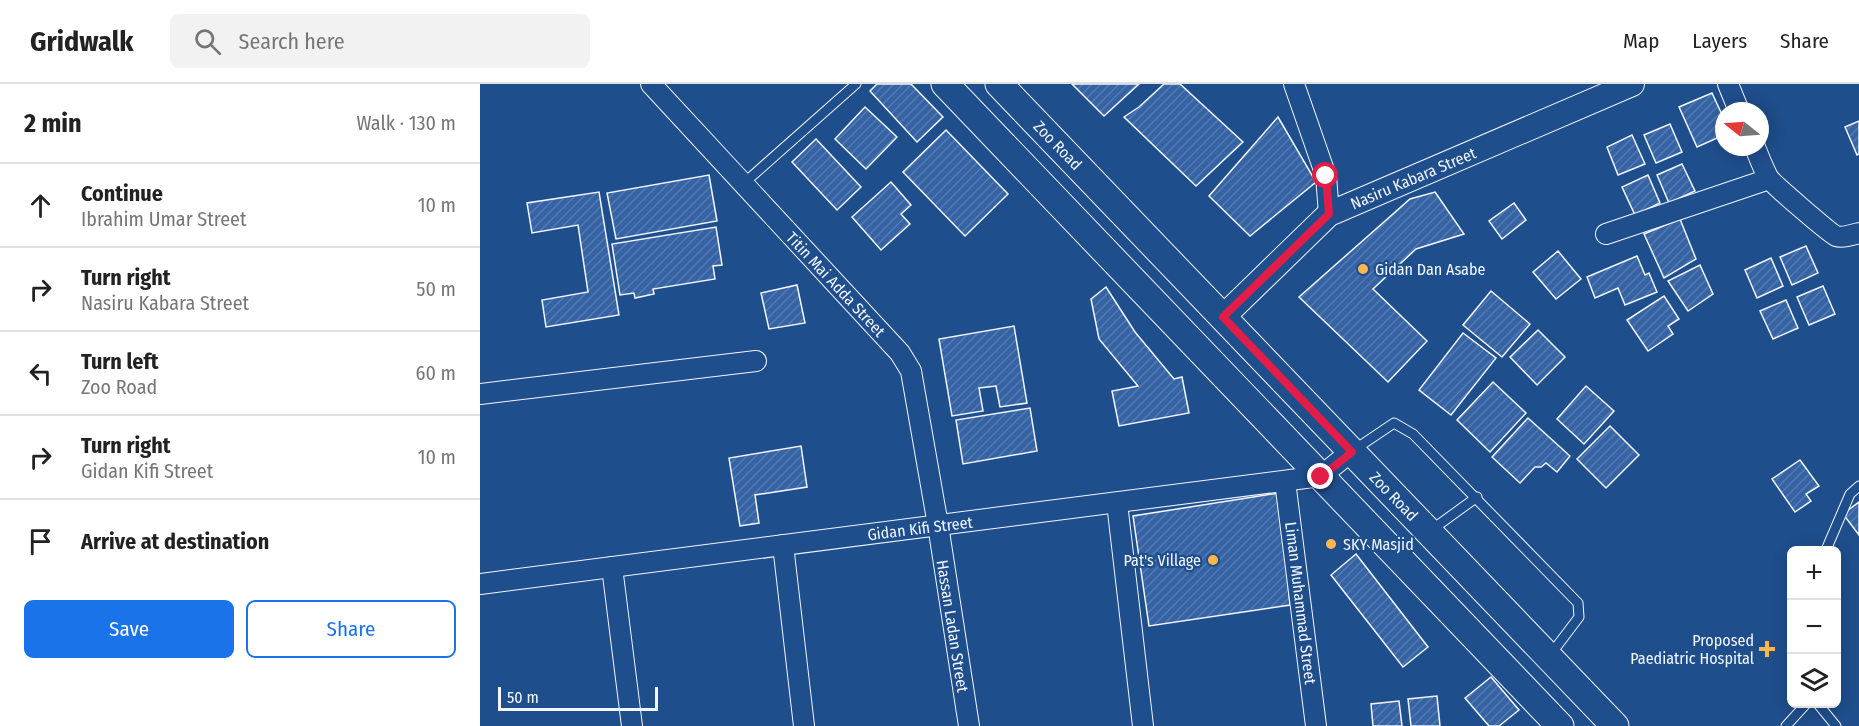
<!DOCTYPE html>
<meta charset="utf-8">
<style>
body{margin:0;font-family:"Fira Sans Condensed",sans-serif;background:#f2f2f2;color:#222}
.controls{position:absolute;right:18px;bottom:18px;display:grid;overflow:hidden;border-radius:9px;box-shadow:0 3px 15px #0003}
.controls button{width:54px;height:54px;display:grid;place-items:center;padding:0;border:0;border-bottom:2px solid #e0e0e0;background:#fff;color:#222;font:30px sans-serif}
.compass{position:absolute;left:1235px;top:18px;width:54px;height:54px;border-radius:50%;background:#fff;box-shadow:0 3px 15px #0003;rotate:287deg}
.scale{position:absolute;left:18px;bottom:15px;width:160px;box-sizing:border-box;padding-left:6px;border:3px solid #f2f6ff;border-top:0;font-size:16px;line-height:21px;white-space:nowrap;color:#f2f6ff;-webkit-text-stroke:4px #1f4e8c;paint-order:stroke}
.stop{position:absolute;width:18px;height:18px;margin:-14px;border:4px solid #e11d48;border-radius:50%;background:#fff}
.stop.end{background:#e11d48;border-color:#fff;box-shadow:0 2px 6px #0008}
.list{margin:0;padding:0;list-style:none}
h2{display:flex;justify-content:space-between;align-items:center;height:78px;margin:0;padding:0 24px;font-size:26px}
h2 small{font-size:20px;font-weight:400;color:#767676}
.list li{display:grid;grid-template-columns:39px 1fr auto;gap:18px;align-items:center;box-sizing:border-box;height:84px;padding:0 24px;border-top:2px solid #e0e0e0}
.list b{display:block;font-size:22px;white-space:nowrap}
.list p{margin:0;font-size:20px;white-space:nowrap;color:#767676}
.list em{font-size:20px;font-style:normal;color:#767676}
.actions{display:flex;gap:12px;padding:18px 24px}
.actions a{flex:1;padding:14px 0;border:2px solid #1a73e8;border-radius:9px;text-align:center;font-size:21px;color:#1a73e8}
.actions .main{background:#1a73e8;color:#fff}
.icon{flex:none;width:33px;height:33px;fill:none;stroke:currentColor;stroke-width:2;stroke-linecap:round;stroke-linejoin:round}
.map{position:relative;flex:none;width:1379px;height:642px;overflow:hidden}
header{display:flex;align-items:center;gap:36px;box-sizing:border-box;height:84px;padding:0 30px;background:#fff;border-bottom:2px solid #e0e0e0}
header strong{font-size:28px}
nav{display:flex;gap:33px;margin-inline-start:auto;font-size:21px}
.search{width:420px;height:54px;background:#f2f2f2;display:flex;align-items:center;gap:15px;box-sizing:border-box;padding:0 21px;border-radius:9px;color:#767676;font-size:22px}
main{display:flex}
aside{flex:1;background:#fff}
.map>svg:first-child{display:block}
</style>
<header>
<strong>Gridwalk</strong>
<div class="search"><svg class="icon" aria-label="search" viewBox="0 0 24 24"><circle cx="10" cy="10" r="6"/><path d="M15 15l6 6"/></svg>Search here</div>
<nav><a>Map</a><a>Layers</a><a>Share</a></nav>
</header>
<main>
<aside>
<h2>2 min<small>Walk · 130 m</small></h2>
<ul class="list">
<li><svg class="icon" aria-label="ahead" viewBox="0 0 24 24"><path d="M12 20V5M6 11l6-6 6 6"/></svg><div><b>Continue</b><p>Ibrahim Umar Street</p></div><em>10 m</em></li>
<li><svg class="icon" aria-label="right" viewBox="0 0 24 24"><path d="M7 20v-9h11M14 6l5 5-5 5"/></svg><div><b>Turn right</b><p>Nasiru Kabara Street</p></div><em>50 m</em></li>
<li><svg class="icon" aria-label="left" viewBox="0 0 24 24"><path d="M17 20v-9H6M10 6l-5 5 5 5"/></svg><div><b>Turn left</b><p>Zoo Road</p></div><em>60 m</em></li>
<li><svg class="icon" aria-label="right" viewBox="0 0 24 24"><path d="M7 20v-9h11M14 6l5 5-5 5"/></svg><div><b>Turn right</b><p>Gidan Kifi Street</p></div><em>10 m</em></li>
<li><svg class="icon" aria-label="arrive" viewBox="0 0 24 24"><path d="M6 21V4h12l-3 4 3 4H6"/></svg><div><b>Arrive at destination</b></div></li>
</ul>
<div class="actions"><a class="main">Save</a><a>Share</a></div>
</aside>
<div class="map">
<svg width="1379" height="642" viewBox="0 0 1379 642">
<defs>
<pattern id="building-hatch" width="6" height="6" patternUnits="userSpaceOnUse" patternTransform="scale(1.5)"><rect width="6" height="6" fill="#3563a3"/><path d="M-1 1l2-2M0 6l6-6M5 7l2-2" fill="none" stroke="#537ab1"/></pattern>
</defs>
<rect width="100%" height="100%" fill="#1f4e8c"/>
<!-- building -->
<g fill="url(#building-hatch)" stroke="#f2f6ff" stroke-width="1.5">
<polygon points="397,0 431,0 463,33 437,58 390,7"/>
<polygon points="592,0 659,0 624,32"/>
<polygon points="684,0 700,0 763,58 716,102 644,33 659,23"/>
<polygon points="1232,9 1244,35 1244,51 1217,63 1199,23"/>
<polygon points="385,23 417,53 386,85 355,55"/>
<polygon points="798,33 836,98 770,152 729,112"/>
<polygon points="1379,37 1379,70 1377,71 1365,43"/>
<polygon points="1190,40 1202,68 1176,79 1164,51"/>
<polygon points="466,46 528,110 485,152 423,88"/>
<polygon points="1152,51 1165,80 1138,91 1127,63"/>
<polygon points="336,55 381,103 357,126 312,78"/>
<polygon points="1202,80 1215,107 1189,119 1177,91"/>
<polygon points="229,91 237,137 136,155 127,109"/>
<polygon points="1168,91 1180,119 1155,131 1142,103"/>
<polygon points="411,98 431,121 421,130 430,140 401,166 372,133"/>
<polygon points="119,108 139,231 66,243 62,216 108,208 98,141 52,149 47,119"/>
<polygon points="955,108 984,150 936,165 893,205 947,257 908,298 819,213 930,115"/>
<polygon points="1034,119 1046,136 1022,155 1009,137"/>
<polygon points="1200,135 1216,175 1184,194 1164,150"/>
<polygon points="236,143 242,181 233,182 235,195 173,205 174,210 155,214 154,209 140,211 132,160"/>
<polygon points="1326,162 1338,189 1312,201 1300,173"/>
<polygon points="1078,167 1101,195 1076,215 1053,188"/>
<polygon points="1157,172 1165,191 1169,189 1177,208 1145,221 1138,204 1115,214 1107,193"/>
<polygon points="1291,174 1303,202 1277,214 1265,186"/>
<polygon points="1220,181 1233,210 1208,227 1188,197"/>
<polygon points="317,201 325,239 289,245 281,209"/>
<polygon points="1343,202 1355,230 1329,241 1317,213"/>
<polygon points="626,203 655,248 694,295 702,293 709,329 639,342 632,307 658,302 619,255 611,215"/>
<polygon points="1011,207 1050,240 1022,273 983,241"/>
<polygon points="1184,212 1199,235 1188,242 1193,250 1168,267 1147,236"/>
<polygon points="1306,216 1318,244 1293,255 1280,227"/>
<polygon points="534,242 547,319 520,323 516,302 499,304 503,327 472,332 459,255"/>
<polygon points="1058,246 1085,273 1057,301 1030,273"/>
<polygon points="983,249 1016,274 971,331 939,306"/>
<polygon points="1013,298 1046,329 1010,368 977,336"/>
<polygon points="1106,302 1134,327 1104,360 1077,335"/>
<polygon points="550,324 557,367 483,380 476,336"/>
<polygon points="1048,334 1090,372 1077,388 1066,379 1061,383 1055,383 1040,399 1012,373"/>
<polygon points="1130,342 1159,371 1126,404 1097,375"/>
<polygon points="321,362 327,403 275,411 279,439 260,442 249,374"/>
<polygon points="1320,376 1339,402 1326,410 1331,417 1315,428 1292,395"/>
<polygon points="799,409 810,521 669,542 653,432"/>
<polygon points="1379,418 1379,451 1363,430"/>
<polygon points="876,470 948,563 923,583 851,491"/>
<polygon points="1011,593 1039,626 1019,642 1009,642 985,614"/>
<polygon points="957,612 960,642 931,642 928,615"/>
<polygon points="919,617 922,642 893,642 891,620"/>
</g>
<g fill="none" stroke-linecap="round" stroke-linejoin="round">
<!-- service casing -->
<g stroke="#f2f6ff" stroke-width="11">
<g id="service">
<polyline points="263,100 376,0"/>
<polyline points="874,366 914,339 933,350 1098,519 1099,533 1071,570"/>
<polyline points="950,447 997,413"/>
<polyline points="1346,466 1370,410 1379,402"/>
<polyline points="1338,620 1356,642"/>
<polyline points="1306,642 1326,620"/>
</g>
</g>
<!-- minor casing -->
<g stroke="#f2f6ff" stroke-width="22">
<g id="minor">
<polyline points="171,0 420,269 431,287 458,441 489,642"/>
<polyline points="814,0 846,92 849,130"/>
<polyline points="1248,0 1259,27"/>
<path d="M1275,63c4,10 8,21 13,30 3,6 63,57 68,59 6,2 16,-1 23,-3"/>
<polyline points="1126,150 1289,95"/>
<polyline points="0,310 276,277"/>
<polyline points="805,397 836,642"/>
<polyline points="637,419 663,642"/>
<polyline points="303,461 324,642"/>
<polyline points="132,483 152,642"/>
<polyline points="0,500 841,392 872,367"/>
</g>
</g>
<!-- tertiary casing -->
<g stroke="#f2f6ff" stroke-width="26">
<polyline id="tertiary" points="743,233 849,130 1152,0"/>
</g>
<!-- secondary casing -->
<g stroke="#f2f6ff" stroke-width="29">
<g id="secondary">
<polyline points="465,0 1080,642"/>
<polyline points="519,0 1135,642"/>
</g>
</g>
<!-- service -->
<use href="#service" stroke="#1f4e8c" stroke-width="9"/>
<!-- minor -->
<use href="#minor" stroke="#1f4e8c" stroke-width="20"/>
<!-- tertiary -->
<use href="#tertiary" stroke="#1f4e8c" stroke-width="24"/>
<!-- secondary -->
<use href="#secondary" stroke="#1f4e8c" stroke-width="27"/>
</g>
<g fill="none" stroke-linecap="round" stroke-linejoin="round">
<!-- route -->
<polyline stroke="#e11d48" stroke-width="8" points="841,393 872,368 743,233 849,130 846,92"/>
</g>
<!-- markers -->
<g fill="#ffb74d" stroke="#1f4e8c" stroke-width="2">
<circle cx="883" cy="185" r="6"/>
<circle cx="851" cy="460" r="6"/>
<circle cx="733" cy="476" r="6"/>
<path d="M1284 556h6v6h6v6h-6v6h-6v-6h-6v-6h6z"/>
</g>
<g text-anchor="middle" stroke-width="4.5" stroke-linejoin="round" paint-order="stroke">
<!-- street labels -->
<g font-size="16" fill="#f2f6ff" stroke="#1f4e8c">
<text transform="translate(578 61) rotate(46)" y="6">Zoo Road</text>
<text transform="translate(933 94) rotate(-23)" y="6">Nasiru Kabara Street</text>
<text transform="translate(356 200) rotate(47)" y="6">Titin Mai Adda Street</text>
<text transform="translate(914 412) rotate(46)" y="6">Zoo Road</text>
<text transform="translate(440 444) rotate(-7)" y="6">Gidan Kifi Street</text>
<text transform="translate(821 519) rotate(83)" y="6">Liman Muhammad Street</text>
<text transform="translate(473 542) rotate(81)" y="6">Hassan Ladan Street</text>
</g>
<!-- poi labels -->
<g font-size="16" fill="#f2f6ff" stroke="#1f4e8c" text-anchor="start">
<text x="895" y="191">Gidan Dan Asabe</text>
<text x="863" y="466">SKY Masjid</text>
<text x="721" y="482" text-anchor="end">Pat's Village</text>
<text x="1274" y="562" text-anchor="end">Proposed<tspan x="1274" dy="18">Paediatric Hospital</tspan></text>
</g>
</g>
</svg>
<div class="controls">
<button>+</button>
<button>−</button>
<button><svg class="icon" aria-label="layers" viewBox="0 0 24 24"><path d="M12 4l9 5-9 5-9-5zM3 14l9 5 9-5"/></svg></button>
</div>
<svg class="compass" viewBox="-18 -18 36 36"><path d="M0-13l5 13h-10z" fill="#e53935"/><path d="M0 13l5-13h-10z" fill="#767676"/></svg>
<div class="scale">50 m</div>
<div class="stop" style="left:846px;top:92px"></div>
<div class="stop end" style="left:841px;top:393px"></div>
</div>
</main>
